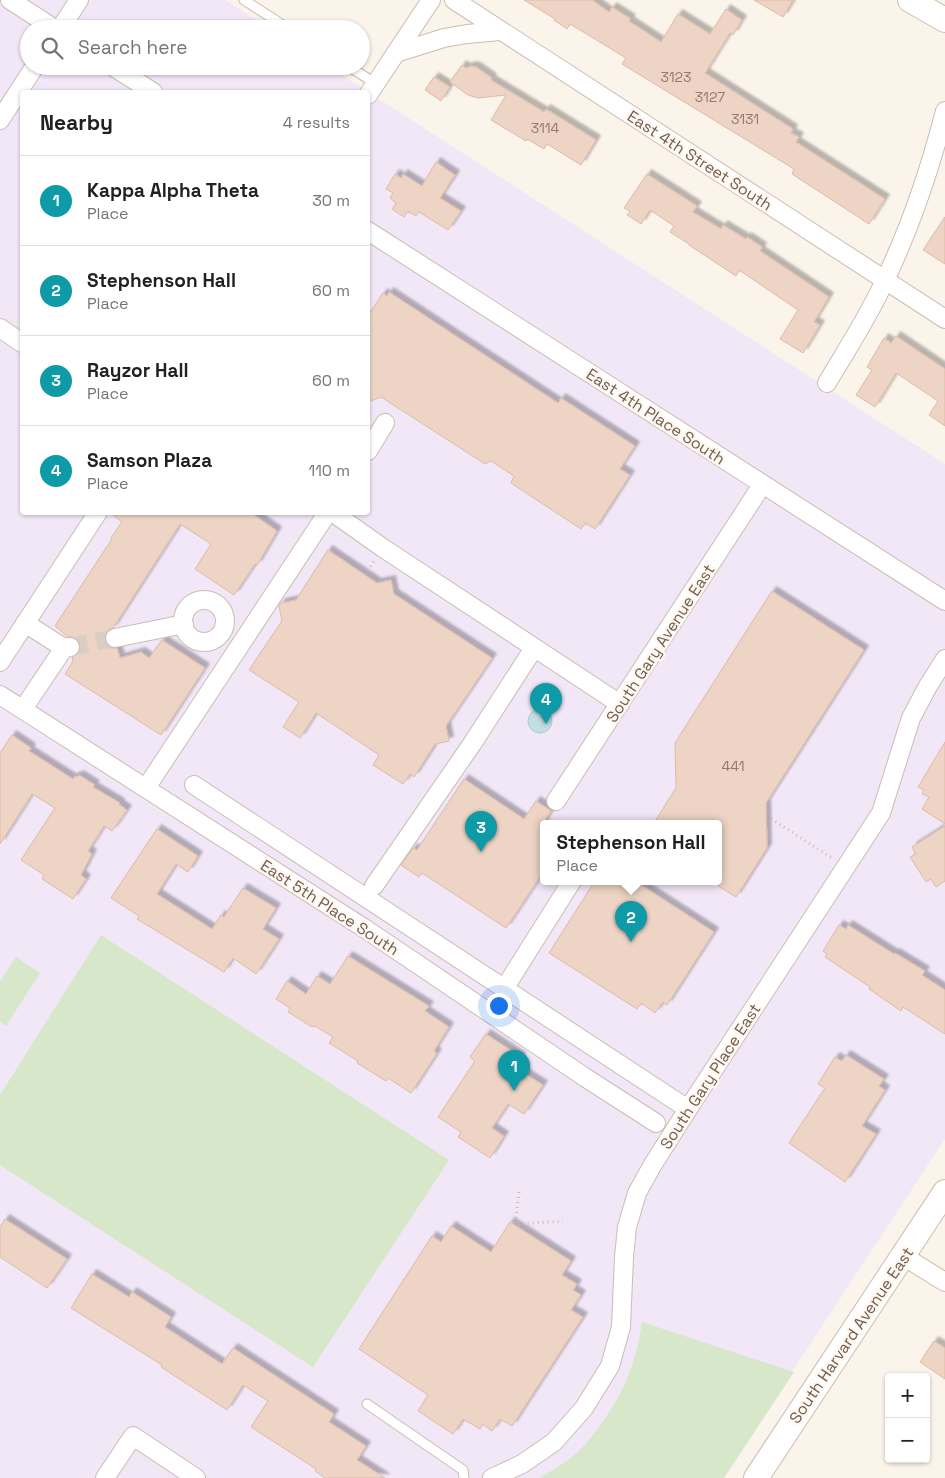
<!DOCTYPE html>
<meta charset="utf-8">
<style>
body{margin:0;font-family:"Space Grotesk",sans-serif;background:#f2f2f2;color:#202124}
.controls{position:absolute;right:15px;bottom:15px;display:grid;overflow:hidden;border-radius:5px;box-shadow:0 1px 4px #0004}
.controls button{width:45px;height:45px;display:grid;place-items:center;padding:0;border:0;border-bottom:1px solid #e0e0e0;background:#fff;color:#202124;font:25px sans-serif}
.you{position:absolute;left:498px;top:1005px;width:18px;height:18px;margin:-12px;border:4px solid #fff;border-radius:50%;background:#1a73e8;box-shadow:0 0 0 8px #1a73e833}
.badge{display:grid;place-items:center;width:32px;height:32px;border-radius:50%;background:#d7765d;color:#fff;font-size:16px;font-weight:700}
.pin{position:absolute;translate:-50% -41px;filter:drop-shadow(0 1px 2px #0008)}
.pin::after{content:'';position:absolute;top:26px;width:18px;height:15px;background:inherit;clip-path:polygon(0 0,100% 0,50% 100%)}
.popup{position:absolute;left:540px;top:820px;width:182px;height:65px;box-sizing:border-box;display:grid;place-content:center;border-radius:5px;background:#fff;filter:drop-shadow(0 1px 4px #0005);font-size:16px;white-space:nowrap;color:#757577}
.popup b{font-size:19px;color:#202124}
.popup::after{content:'';position:absolute;left:50%;top:100%;margin-left:-10px;border:10px solid transparent;border-top-color:#fff}
.list{margin:0;padding:0;list-style:none}
h2{display:flex;justify-content:space-between;align-items:center;height:65px;margin:0;padding:0 20px;font-size:21px}
h2 small{font-size:16px;font-weight:400;color:#757577}
.list li{display:grid;grid-template-columns:32px 1fr auto;gap:15px;align-items:center;box-sizing:border-box;height:90px;padding:0 20px;border-top:1px solid #e0e0e0}
.list b{display:block;font-size:19px;white-space:nowrap}
.list p{margin:0;font-size:16px;white-space:nowrap;color:#757577}
.list em{font-size:16px;font-style:normal;color:#757577}
.icon{flex:none;width:28px;height:28px;fill:none;stroke:currentColor;stroke-width:2;stroke-linecap:round;stroke-linejoin:round}
.map{position:relative;flex:none;width:945px;height:1478px;overflow:hidden}
.search{position:absolute;background:#fff;box-shadow:0 1px 4px #0004;left:20px;top:20px;width:350px;height:55px;display:flex;align-items:center;gap:12px;box-sizing:border-box;padding:0 18px;border-radius:28px;color:#757577;font-size:19px}
.panel{position:absolute;background:#fff;box-shadow:0 1px 4px #0004;left:20px;top:90px;width:350px;height:425px;border-radius:5px}
.map>svg:first-child{display:block}
</style>
<div class="map">
<svg width="945" height="1478" viewBox="0 0 945 1478">
<defs>
<filter id="shadow"><feDropShadow dx="4.5" dy="-4.5" stdDeviation="1" flood-color="#0004"/></filter>
</defs>
<rect width="100%" height="100%" fill="#fbf4eb"/>
<!-- education -->
<path fill="#f1e7f7" fill-rule="evenodd" d="M0,0h225l45,29h-241v37h299l617,398v675l-223,339h-722zM22,92h346v420h-346zM544,823h174v58h-174z"/>
<!-- green -->
<g fill="#d7e7ca">
<polygon points="101,935 449,1160 313,1367 0,1165 0,1095"/>
<polygon points="16,957 40,973 6,1026 0,1022 0,982"/>
<path d="M642,1322l152,50 -70,106h-184c10,-7 22,-13 32,-21 10,-8 19,-19 26,-29 26,-34 38,-65 44,-106z"/>
</g>
<!-- water -->
<circle fill="#c1dfe3" stroke="#a8ced3" cx="540" cy="721" r="12"/>
<!-- building -->
<g fill="#edd4c5" stroke="#debba7" filter="url(#shadow)">
<polygon points="524,0 592,0 609,12 612,7 631,19 629,21 661,42 678,14 710,34 726,9 742,20 733,35 730,33 705,73 793,129 791,133 799,137 796,142 885,199 869,224 792,174 794,169 622,64 626,58 570,24 567,29 554,20 555,19"/>
<polygon points="754,0 793,0 783,17"/>
<polygon points="462,65 466,68 471,66 476,67 492,78 491,80 544,112 546,109 596,140 581,165 547,144 544,149 527,139 526,141 491,120 506,95 478,98 468,95 450,82"/>
<polygon points="434,77 450,87 441,101 425,90"/>
<polygon points="436,162 455,175 440,198 461,211 448,230 419,212 416,216 408,211 404,217 392,209 396,203 390,198 393,193 386,189 395,174 401,178 403,174 422,186"/>
<polygon points="647,174 697,206 693,212 721,229 723,225 746,239 747,237 762,247 760,251 829,297 814,322 820,325 803,353 780,339 798,310 739,270 736,276 689,245 689,244 670,232 674,226 650,210 641,224 627,215 630,211 624,208"/>
<polygon points="945,217 945,264 923,250"/>
<polygon points="389,292 558,403 561,398 635,446 620,469 630,475 595,529 585,523 581,529 511,483 514,476 491,461 485,464 381,397 368,402 368,316 383,293 387,296"/>
<polygon points="896,336 945,369 945,426 929,415 938,401 896,373 875,407 856,395 872,370 867,367 884,338 891,343"/>
<polygon points="109,512 250,512 277,531 257,565 255,564 234,595 195,569 211,544 180,524 113,628 108,630 105,634 105,640 107,645 111,648 117,648 120,658 141,652 149,658 162,640 205,668 161,735 65,674 73,661 72,657 80,651 80,645 78,640 73,637 68,637 55,626 112,539 111,538 122,522"/>
<polygon points="328,550 377,583 391,580 394,594 492,658 446,726 449,741 435,744 414,777 410,774 403,784 373,765 379,755 316,713 300,738 283,727 299,702 249,670 282,621 279,606 281,603 296,600"/>
<polygon points="772,591 864,650 766,803 767,848 736,897 718,886 718,823 654,823 676,788 675,743"/>
<polygon points="12,735 31,748 29,751 73,779 75,776 77,777 79,775 95,785 93,787 120,803 119,804 127,810 112,831 104,826 88,851 92,854 81,875 86,879 73,899 42,879 44,875 21,860 55,808 32,794 0,844 0,753"/>
<polygon points="945,742 945,824 922,809 929,797 922,794 924,790 918,787"/>
<polygon points="464,779 524,819 536,801 551,811 544,822 544,871 506,928 422,873 419,877 401,865 413,848 417,850"/>
<polygon points="945,826 945,881 936,887 931,879 926,882 910,857 916,854 912,847"/>
<polygon points="157,829 198,856 188,872 176,864 157,894 212,929 221,915 224,917 243,888 276,908 263,929 279,939 256,974 233,958 224,972 137,919 139,916 111,898"/>
<polygon points="595,881 635,881 714,932 667,1005 663,1002 655,1013 641,1003 637,1009 549,953"/>
<polygon points="839,925 846,929 848,925 894,954 895,953 925,971 922,975 945,990 945,1034 903,1007 901,1011 869,989 870,987 825,957 827,954 823,951"/>
<polygon points="348,956 429,1006 425,1011 449,1027 434,1051 437,1053 411,1093 388,1078 386,1081 357,1063 358,1061 329,1043 333,1037 315,1026 312,1027 288,1012 290,1008 276,999 287,981 306,994 317,976 330,984"/>
<polygon points="486,1034 521,1057 514,1067 543,1085 524,1114 508,1104 492,1128 504,1136 490,1158 458,1137 461,1132 438,1117 475,1061 470,1057"/>
<polygon points="846,1055 884,1079 879,1086 885,1090 862,1126 876,1134 845,1182 789,1143 825,1088 818,1084 835,1057 842,1061"/>
<polygon points="5,1219 67,1259 47,1288 0,1257 0,1227"/>
<polygon points="510,1222 571,1261 562,1275 577,1284 573,1290 581,1295 571,1310 583,1317 512,1426 500,1419 492,1431 483,1424 480,1429 463,1419 453,1434 418,1411 428,1395 359,1349 432,1236 441,1242 451,1226 491,1252"/>
<polygon points="92,1274 129,1297 132,1292 171,1317 165,1327 222,1364 233,1348 334,1414 329,1422 366,1446 357,1460 385,1478 325,1478 315,1471 316,1469 251,1427 268,1401 243,1385 227,1410 161,1367 162,1365 71,1308"/>
<polygon points="934,1341 945,1348 945,1379 920,1362"/>
</g>
<g fill="none" stroke-linecap="round" stroke-linejoin="round">
<!-- street-tunnel -->
<polyline stroke="#d9cec4" stroke-width="18" stroke-dasharray="18 9" stroke-linecap="butt" points="70,647 115,638"/>
<!-- lane casing -->
<g stroke="#ccbcb1" stroke-width="11">
<g id="lane">
<polyline points="244,0 289,29"/>
<polyline points="348,66 375,83"/>
<polyline points="367,1404 463,1470 464,1478"/>
</g>
</g>
<!-- street casing -->
<g stroke="#ccbcb1" stroke-width="20">
<g id="street">
<polyline points="10,0 55,29"/>
<polyline points="454,0 945,319"/>
<polyline points="60,29 79,0"/>
<polyline points="396,53 444,38 467,34 500,31"/>
<polyline points="112,66 153,92"/>
<polyline points="368,95 431,0"/>
<polyline points="0,120 35,66"/>
<polyline points="368,231 945,601"/>
<polyline points="0,328 22,343"/>
<path d="M827,383c20,-34 42,-67 58,-103 26,-54 45,-111 60,-169"/>
<polyline points="368,451 385,423"/>
<polyline points="332,512 383,548 620,704"/>
<circle cx="204" cy="621" r="21"/>
<polyline points="25,623 64,648 70,647"/>
<polyline points="115,638 184,624"/>
<polyline points="0,662 98,512"/>
<polyline points="0,695 364,928 586,1078 656,1123"/>
<polyline points="23,709 64,648"/>
<polyline points="194,785 688,1109"/>
<polyline points="146,788 328,512"/>
<polyline points="556,801 762,485"/>
<polyline points="374,886 472,744 534,648"/>
<polyline points="504,989 572,881"/>
<polyline points="903,1256 945,1282"/>
<polyline points="105,1478 133,1436 196,1478"/>
<polyline points="492,1478 522,1464 554,1442 584,1408 610,1366 621,1327 624,1257 627,1227 637,1193 652,1166 688,1109 881,813 911,718 928,686 945,659"/>
</g>
</g>
<!-- secondary casing -->
<g stroke="#cebdaf" stroke-width="26">
<g id="secondary">
<polyline points="910,0 945,20"/>
<polyline points="756,1478 945,1192"/>
</g>
</g>
<!-- path -->
<g stroke="#d3b8a8" stroke-width="3" stroke-dasharray="1 4" stroke-linecap="butt">
<polyline points="365,575 374,561"/>
<polyline points="767,816 832,858"/>
<polyline points="519,1192 515,1224 563,1221"/>
</g>
<!-- lane -->
<use href="#lane" stroke="#fff" stroke-width="9"/>
<!-- street -->
<use href="#street" stroke="#fff" stroke-width="18"/>
<!-- secondary -->
<use href="#secondary" stroke="#fff" stroke-width="24"/>
</g>
<g text-anchor="middle" stroke-width="5" stroke-linejoin="round" paint-order="stroke">
<!-- number labels -->
<g font-size="14" fill="#927a6d">
<text x="676" y="82">3123</text>
<text x="710" y="102">3127</text>
<text x="745" y="124">3131</text>
<text x="545" y="133">3114</text>
<text x="733" y="771">441</text>
</g>
<!-- street labels -->
<g font-size="16" fill="#735c50" stroke="#fdf8f1">
<text transform="translate(700 160) rotate(33)" y="6">East 4th Street South</text>
<text transform="translate(656 416) rotate(33)" y="6">East 4th Place South</text>
<text transform="translate(660 643) rotate(-57)" y="6">South Gary Avenue East</text>
<text transform="translate(330 907) rotate(33)" y="6">East 5th Place South</text>
<text transform="translate(710 1076) rotate(-57)" y="6">South Gary Place East</text>
<text transform="translate(851 1335) rotate(-56)" y="6">South Harvard Avenue East</text>
</g>
</g>
</svg>
<div class="controls">
<button>+</button>
<button>−</button>
</div>
<div class="you"></div>
<div class="pin badge" style="left:514px;top:1091px;background:#0f9aa8">1</div>
<div class="pin badge" style="left:631px;top:942px;background:#0f9aa8">2</div>
<div class="popup"><b>Stephenson Hall</b>Place</div>
<div class="pin badge" style="left:481px;top:852px;background:#0f9aa8">3</div>
<div class="pin badge" style="left:546px;top:724px;background:#0f9aa8">4</div>
<div class="search"><svg class="icon" aria-label="search" viewBox="0 0 24 24"><circle cx="10" cy="10" r="6"/><path d="M15 15l6 6"/></svg>Search here</div>
<section class="panel">
<h2>Nearby<small>4 results</small></h2>
<ul class="list">
<li><span class="badge" style="background:#0f9aa8">1</span><div><b>Kappa Alpha Theta</b><p>Place</p></div><em>30 m</em></li>
<li><span class="badge" style="background:#0f9aa8">2</span><div><b>Stephenson Hall</b><p>Place</p></div><em>60 m</em></li>
<li><span class="badge" style="background:#0f9aa8">3</span><div><b>Rayzor Hall</b><p>Place</p></div><em>60 m</em></li>
<li><span class="badge" style="background:#0f9aa8">4</span><div><b>Samson Plaza</b><p>Place</p></div><em>110 m</em></li>
</ul>
</section>
</div>
